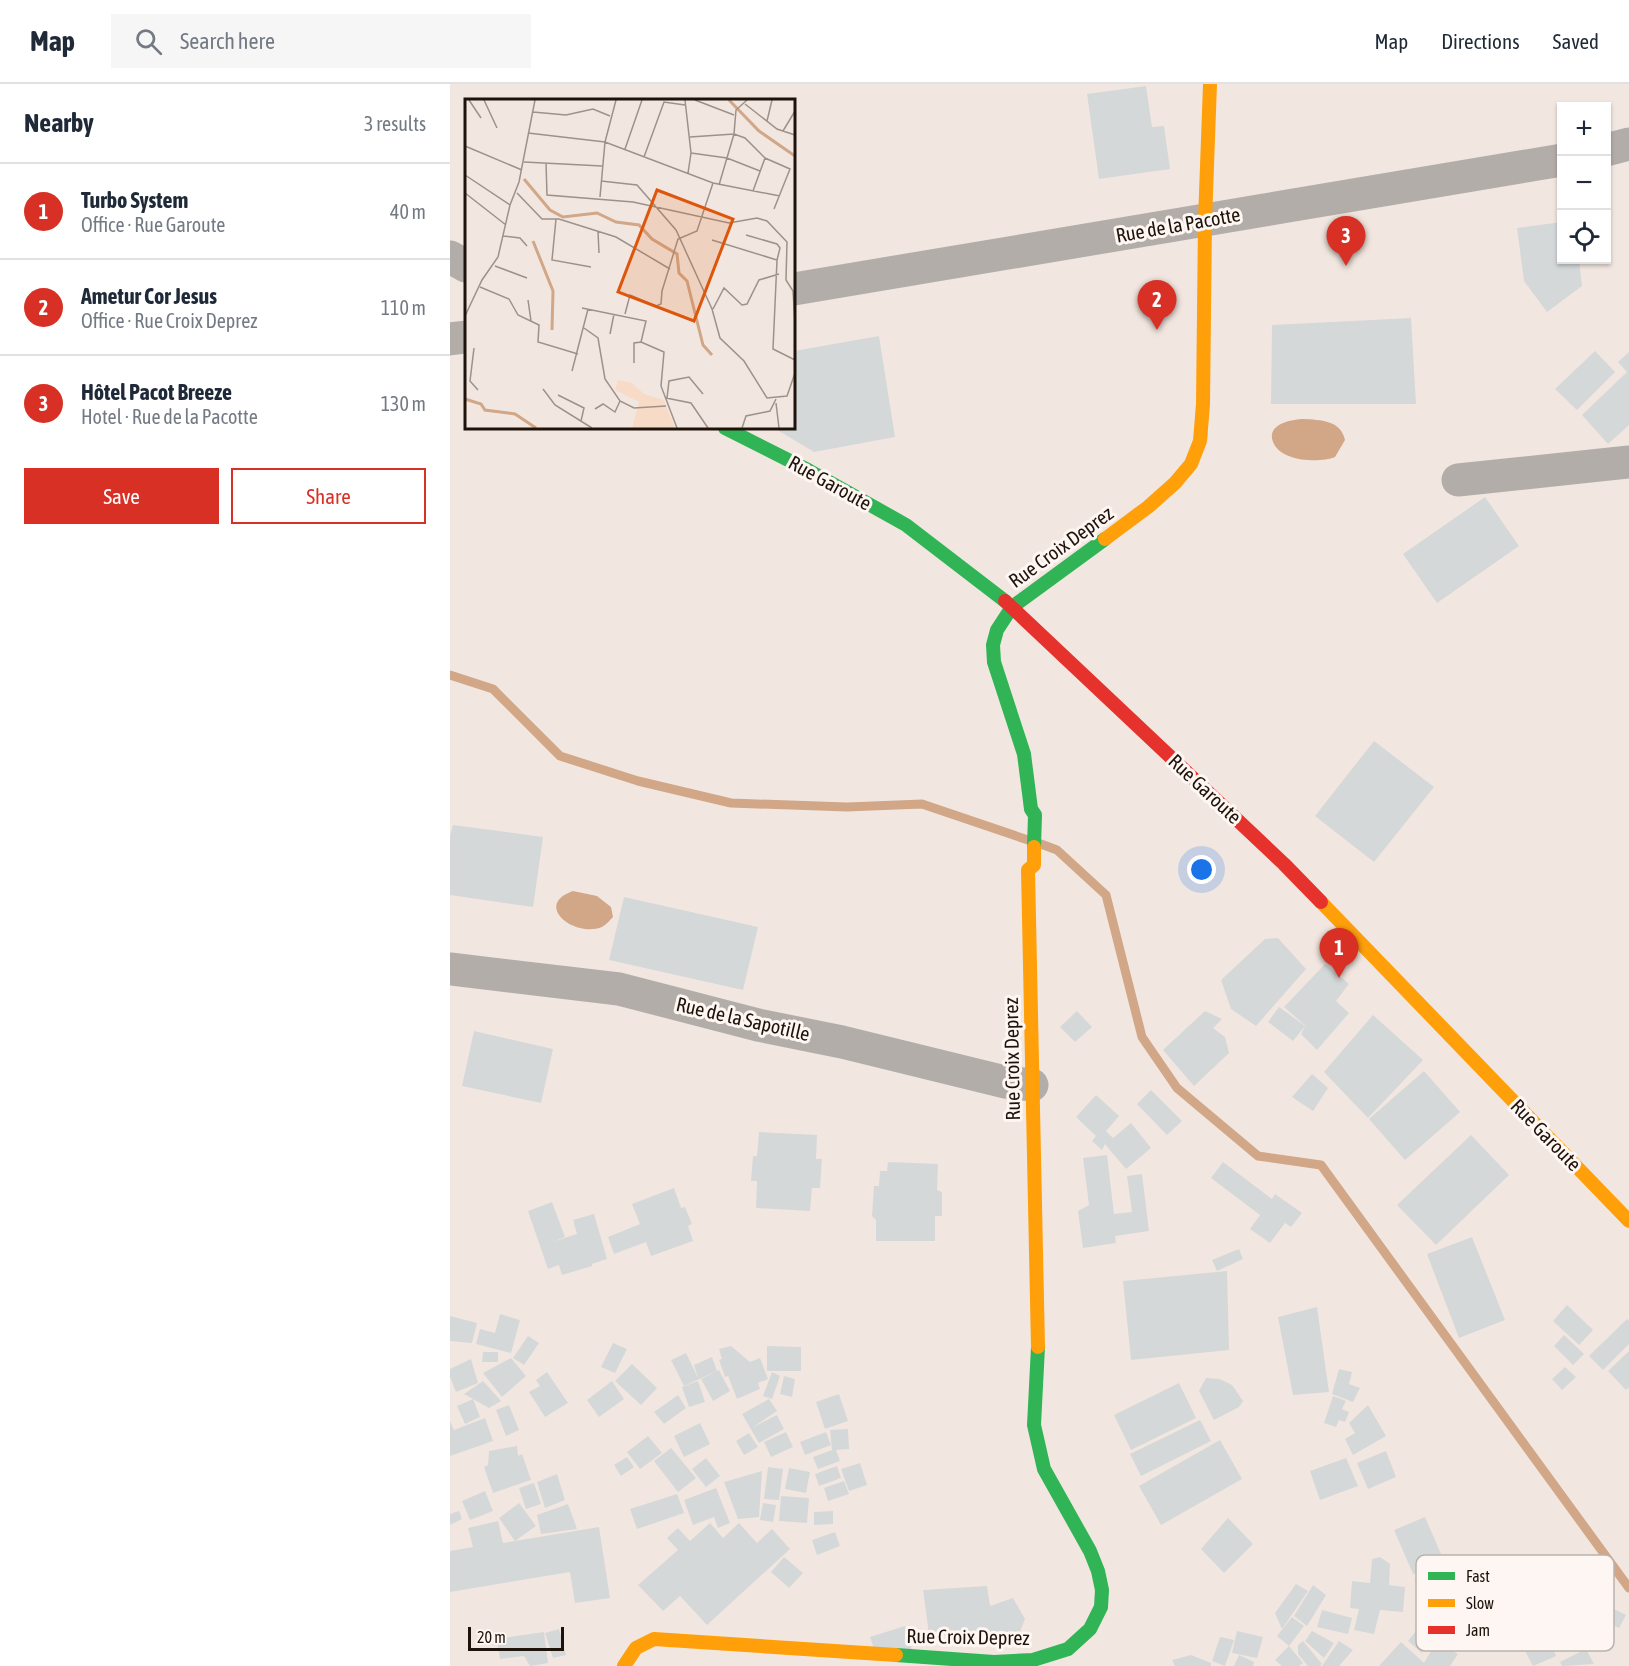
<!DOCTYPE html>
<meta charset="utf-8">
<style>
body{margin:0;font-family:"Asap Condensed",sans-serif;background:#f6f6f7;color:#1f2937}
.controls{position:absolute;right:18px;top:18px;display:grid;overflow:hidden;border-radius:0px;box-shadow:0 2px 4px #0004}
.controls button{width:54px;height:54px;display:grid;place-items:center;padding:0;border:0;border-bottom:2px solid #e0e1e3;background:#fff;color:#1f2937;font:30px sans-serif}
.scale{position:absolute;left:18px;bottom:15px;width:96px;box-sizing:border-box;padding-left:6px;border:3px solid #1e130a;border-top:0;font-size:16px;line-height:21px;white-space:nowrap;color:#1e130a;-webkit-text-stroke:4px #fdf6f2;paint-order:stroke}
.you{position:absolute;left:752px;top:786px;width:21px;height:21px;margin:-15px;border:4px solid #fff;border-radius:50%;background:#1a73e8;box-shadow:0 0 0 9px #1a73e833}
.badge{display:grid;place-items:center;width:39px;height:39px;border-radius:50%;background:#d93025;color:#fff;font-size:20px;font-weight:700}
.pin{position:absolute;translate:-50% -50px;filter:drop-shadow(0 2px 3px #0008)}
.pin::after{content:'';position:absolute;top:32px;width:21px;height:18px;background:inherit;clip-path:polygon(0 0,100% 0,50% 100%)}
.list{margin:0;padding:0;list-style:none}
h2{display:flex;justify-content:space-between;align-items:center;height:78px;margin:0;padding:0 24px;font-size:26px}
h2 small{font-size:20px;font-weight:400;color:#747a83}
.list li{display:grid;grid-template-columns:39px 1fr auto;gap:18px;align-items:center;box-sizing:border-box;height:96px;padding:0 24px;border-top:2px solid #e0e1e3}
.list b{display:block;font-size:22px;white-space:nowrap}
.list p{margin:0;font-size:20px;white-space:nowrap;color:#747a83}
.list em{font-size:20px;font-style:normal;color:#747a83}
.actions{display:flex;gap:12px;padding:18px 24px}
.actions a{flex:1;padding:14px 0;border:2px solid #d93025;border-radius:0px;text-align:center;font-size:21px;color:#d93025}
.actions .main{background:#d93025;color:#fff}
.icon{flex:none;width:33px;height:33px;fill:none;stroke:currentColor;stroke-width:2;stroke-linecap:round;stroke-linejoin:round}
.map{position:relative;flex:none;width:1179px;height:1582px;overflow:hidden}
header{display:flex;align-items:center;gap:36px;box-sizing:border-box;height:84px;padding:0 30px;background:#fff;border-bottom:2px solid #e0e1e3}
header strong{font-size:28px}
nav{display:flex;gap:33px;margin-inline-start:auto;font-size:21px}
.search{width:420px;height:54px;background:#f6f6f7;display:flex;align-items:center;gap:15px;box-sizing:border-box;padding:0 21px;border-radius:0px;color:#747a83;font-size:22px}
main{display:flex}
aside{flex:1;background:#fff}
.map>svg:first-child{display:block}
</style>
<header>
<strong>Map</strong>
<div class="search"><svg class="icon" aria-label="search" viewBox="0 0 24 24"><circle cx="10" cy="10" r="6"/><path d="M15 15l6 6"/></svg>Search here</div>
<nav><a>Map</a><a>Directions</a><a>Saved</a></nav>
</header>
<main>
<aside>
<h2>Nearby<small>3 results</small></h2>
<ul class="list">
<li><span class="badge">1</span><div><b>Turbo System</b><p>Office · Rue Garoute</p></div><em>40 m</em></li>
<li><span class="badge">2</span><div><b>Ametur Cor Jesus</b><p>Office · Rue Croix Deprez</p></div><em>110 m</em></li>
<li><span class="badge">3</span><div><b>Hôtel Pacot Breeze</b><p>Hotel · Rue de la Pacotte</p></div><em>130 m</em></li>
</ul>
<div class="actions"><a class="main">Save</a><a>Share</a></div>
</aside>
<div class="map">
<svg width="1179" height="1582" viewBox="0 0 1179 1582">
<rect width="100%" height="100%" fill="#f2e7e0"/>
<!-- water -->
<g fill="#d1a788">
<path d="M854,335c16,1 37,1 41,21l-10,17c-15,6 -52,5 -61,-13 -10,-19 17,-25 30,-25z"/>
<path d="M123,807l24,5 14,11 2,10c-3,3 -7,8 -11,10 -28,11 -69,-22 -29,-36z"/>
</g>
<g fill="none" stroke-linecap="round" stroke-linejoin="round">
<!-- stream -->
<g stroke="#d1a788" stroke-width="9">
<polyline points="0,591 43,605 110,672 188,697 281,719 397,723 472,720 578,756"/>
<polyline points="591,760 607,766 656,811 692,953 727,1004 808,1072 871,1081 1179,1504"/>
</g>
</g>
<!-- building -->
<g fill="#d5d8d8">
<polygon points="696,2 702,43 714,42 720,85 649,95 637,10"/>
<polygon points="1112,138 1112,176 1129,176 1132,202 1097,228 1074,197 1067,144"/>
<polygon points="961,234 966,320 821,320 822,241"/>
<polygon points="429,252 445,353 364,368 324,344 344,344 344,267"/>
<polygon points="1145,267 1165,288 1127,326 1105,305"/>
<polygon points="1179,268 1179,341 1158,360 1132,331 1177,288 1168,278"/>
<polygon points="1035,413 1069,462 987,519 953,470"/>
<polygon points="924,657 984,703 924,778 865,732"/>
<polygon points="3,741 93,753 83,823 0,811 0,752"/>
<polygon points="174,813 308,843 293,906 159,876"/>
<polygon points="828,854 856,885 806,942 781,925 771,896 815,855"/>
<polygon points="875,880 899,900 886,917 899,929 867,966 851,950 855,942 843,957 818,938 829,923 858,944 834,923"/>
<polygon points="627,927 642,943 625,958 610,943"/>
<polygon points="755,927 772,935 763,944 775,953 779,969 744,1002 713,966"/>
<polygon points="923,931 973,976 918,1034 874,988"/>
<polygon points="24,947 103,965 91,1019 12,1002"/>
<polygon points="974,987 1010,1028 955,1076 919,1035"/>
<polygon points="862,990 878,1004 863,1027 842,1013"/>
<polygon points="701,1006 732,1037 717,1051 687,1020"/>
<polygon points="646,1011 669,1032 656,1047 663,1054 681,1039 701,1064 676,1085 655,1060 652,1066 642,1057 646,1052 626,1033"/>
<polygon points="309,1048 367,1051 366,1075 372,1075 370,1104 362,1104 360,1127 306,1124 307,1097 301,1097 303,1072 307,1072"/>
<polygon points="1021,1051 1059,1091 986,1161 947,1121"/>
<polygon points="657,1071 664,1130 682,1128 677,1092 692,1090 699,1147 665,1152 666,1159 633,1164 628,1127 639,1121 633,1074"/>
<polygon points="438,1078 488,1080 487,1106 492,1108 492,1132 485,1132 485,1157 426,1157 426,1136 422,1132 424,1102 429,1102 430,1087 437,1087"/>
<polygon points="773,1078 822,1115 825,1110 852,1129 841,1143 835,1139 820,1159 800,1145 810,1131 761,1094"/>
<polygon points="224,1104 231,1124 235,1123 242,1140 238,1142 243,1157 201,1172 196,1158 164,1170 158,1153 190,1140 182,1120"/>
<polygon points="102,1118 115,1153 102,1158 127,1150 123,1136 144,1130 157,1175 142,1180 142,1182 112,1191 109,1181 98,1185 78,1127"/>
<polygon points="1022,1153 1055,1236 1009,1254 977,1170"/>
<polygon points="789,1165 793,1175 767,1187 762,1176"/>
<polygon points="777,1187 779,1266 681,1276 673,1197"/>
<polygon points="1117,1221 1143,1246 1129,1261 1103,1237"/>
<polygon points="867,1223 879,1308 843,1311 828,1233"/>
<polygon points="50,1230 70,1236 61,1269 26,1260 30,1245 45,1249"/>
<polygon points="0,1232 27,1239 22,1259 0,1257"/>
<polygon points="1177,1235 1179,1237 1179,1260 1153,1286 1139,1272"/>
<polygon points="1114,1251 1134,1270 1123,1281 1104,1262"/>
<polygon points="78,1252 89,1259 74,1281 63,1274"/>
<polygon points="163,1259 177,1265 165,1289 151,1283"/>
<polygon points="281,1262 300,1278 310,1274 318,1295 308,1299 310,1305 287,1315 278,1292 275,1293 269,1276 272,1275 269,1265"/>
<polygon points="317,1262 351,1263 351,1287 317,1287"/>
<polygon points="1179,1267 1179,1303 1176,1306 1158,1287"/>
<polygon points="33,1268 48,1268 48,1278 32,1278"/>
<polygon points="236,1269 248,1294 244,1281 262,1273 267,1287 234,1302 221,1276"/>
<polygon points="61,1274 76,1292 52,1313 33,1289"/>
<polygon points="21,1275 28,1299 6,1308 0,1293 0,1285"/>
<polygon points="182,1280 207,1304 191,1321 165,1297"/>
<polygon points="1115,1283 1126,1293 1112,1306 1102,1295"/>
<polygon points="889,1285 902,1288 899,1300 910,1304 903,1318 882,1310"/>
<polygon points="269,1286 280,1307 263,1317 251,1295"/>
<polygon points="97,1288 118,1319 95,1333 79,1308 90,1302 86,1296"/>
<polygon points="322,1288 330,1292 322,1315 313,1312"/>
<polygon points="334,1292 345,1295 342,1313 330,1310"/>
<polygon points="756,1294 770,1295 782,1301 793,1317 789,1323 764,1336 749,1307"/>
<polygon points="33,1297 51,1317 39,1324 14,1310"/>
<polygon points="162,1297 174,1315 149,1333 137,1316"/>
<polygon points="248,1297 255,1318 239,1323 232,1303"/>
<polygon points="729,1299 746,1334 681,1366 664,1331"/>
<polygon points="389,1310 398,1337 375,1345 366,1318"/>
<polygon points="228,1311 236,1324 214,1340 204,1328"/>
<polygon points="883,1312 896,1317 892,1325 899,1328 895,1338 889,1336 886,1343 874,1339"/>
<polygon points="23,1315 30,1333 15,1340 7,1322"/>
<polygon points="319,1315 327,1327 303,1343 327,1331 334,1345 309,1359 292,1330"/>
<polygon points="59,1321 69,1346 56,1352 46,1326"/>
<polygon points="918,1321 936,1352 903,1371 895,1355 905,1349 899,1339"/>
<polygon points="35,1334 43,1357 0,1372 0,1337 4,1346"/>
<polygon points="750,1336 761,1357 691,1392 680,1370"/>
<polygon points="250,1339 260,1360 234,1373 224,1352"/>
<polygon points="398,1345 399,1365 386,1366 390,1377 368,1385 363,1373 382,1366 380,1346"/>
<polygon points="336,1348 343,1363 321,1373 314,1358"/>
<polygon points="376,1348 381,1361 355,1371 350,1358"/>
<polygon points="299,1349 308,1363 294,1371 286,1357"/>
<polygon points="198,1352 212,1369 190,1385 177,1368"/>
<polygon points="770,1356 792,1395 711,1441 689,1402"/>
<polygon points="67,1362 68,1372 72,1370 81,1396 43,1409 34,1383 38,1381 39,1367"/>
<polygon points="221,1364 246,1394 228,1408 204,1377"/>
<polygon points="936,1367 946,1393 918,1405 907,1379"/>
<polygon points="177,1373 184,1383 171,1392 164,1381"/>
<polygon points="256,1374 270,1392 256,1403 242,1385"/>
<polygon points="896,1374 908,1402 870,1416 860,1387"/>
<polygon points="410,1379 417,1401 399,1407 391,1385"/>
<polygon points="387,1382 391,1394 369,1402 365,1390"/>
<polygon points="318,1383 333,1385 329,1416 314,1415"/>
<polygon points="339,1384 360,1388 356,1409 335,1405"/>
<polygon points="312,1387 309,1433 288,1435 274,1398"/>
<polygon points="107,1390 115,1416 95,1424 87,1398"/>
<polygon points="394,1397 399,1410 378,1417 374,1404"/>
<polygon points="84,1399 91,1420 76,1425 69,1404"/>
<polygon points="266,1404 280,1439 268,1444 264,1433 243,1441 234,1416"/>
<polygon points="35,1407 43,1427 20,1436 12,1417"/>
<polygon points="227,1410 234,1429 187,1445 180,1425"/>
<polygon points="331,1412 359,1414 357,1439 329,1437"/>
<polygon points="69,1419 86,1442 65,1457 149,1443 160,1514 125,1519 120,1488 0,1508 0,1467 23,1463 18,1444 48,1437 53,1459 65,1457 49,1434"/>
<polygon points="313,1419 326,1421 323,1438 310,1436"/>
<polygon points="118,1420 127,1445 91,1450 87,1431"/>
<polygon points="9,1427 12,1435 0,1441 0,1430"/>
<polygon points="383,1427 383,1440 364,1441 364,1428"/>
<polygon points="975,1433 998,1486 963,1490 944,1446"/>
<polygon points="778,1434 803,1460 774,1489 751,1465"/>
<polygon points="260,1439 273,1454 289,1439 307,1459 322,1445 340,1465 257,1541 230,1512 213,1527 188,1501 228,1466 217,1454 228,1444 240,1457"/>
<polygon points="385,1448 390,1462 367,1471 362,1456"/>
<polygon points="334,1473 353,1489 339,1504 321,1488"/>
<polygon points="930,1473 940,1480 939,1501 955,1503 953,1528 930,1526 924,1550 904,1546 909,1525 900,1524 902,1497 920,1499 922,1475"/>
<polygon points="997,1490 999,1504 967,1508 965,1494"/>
<polygon points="846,1500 858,1507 832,1545 825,1529"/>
<polygon points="863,1501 876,1511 857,1542 844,1532"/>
<polygon points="537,1502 540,1522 563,1514 575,1535 566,1558 537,1553 479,1550 473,1506"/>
<polygon points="1135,1511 1176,1531 1169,1544 1129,1524"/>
<polygon points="872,1526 902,1534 898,1550 867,1543"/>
<polygon points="842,1533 854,1542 839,1562 827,1552"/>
<polygon points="455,1542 462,1566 428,1577 420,1553"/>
<polygon points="970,1542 985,1555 972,1569 958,1557"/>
<polygon points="109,1545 116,1571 103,1574 95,1549"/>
<polygon points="787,1547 813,1553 807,1574 782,1569"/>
<polygon points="862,1547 884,1559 874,1574 855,1557"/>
<polygon points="94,1548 98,1579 80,1582 74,1572 50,1575 47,1555"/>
<polygon points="770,1553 784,1556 775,1582 762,1577"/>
<polygon points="1099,1556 1106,1572 1083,1582 1075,1567"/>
<polygon points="853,1557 872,1580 869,1582 858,1582 848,1570 848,1561"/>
<polygon points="889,1557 903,1566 889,1582 872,1582"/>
<polygon points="987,1557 1008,1570 1000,1582 929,1582 951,1558 974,1579"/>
<polygon points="839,1562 853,1579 849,1582 832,1582 825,1576"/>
<polygon points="1136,1565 1144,1580 1112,1582 1110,1578"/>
<polygon points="741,1571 761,1579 761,1582 725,1582 722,1576"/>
<polygon points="789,1571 804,1578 803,1582 784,1582"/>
</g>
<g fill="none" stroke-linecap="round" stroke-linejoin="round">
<!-- street -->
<g stroke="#b3adaa" stroke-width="33">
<polyline points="1156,66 1179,60"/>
<polyline points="0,173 16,182"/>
<polyline points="344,205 1112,76"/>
<polyline points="0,255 16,253"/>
<polyline points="1008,396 1179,378"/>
<polyline points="0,885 169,905 308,941 392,958 555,998 582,1001"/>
</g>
<!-- fast -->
<g stroke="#30b455" stroke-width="14">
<polyline points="275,344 358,386 456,441 555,517"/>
<polyline points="584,763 585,731 581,725 574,670 544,578 543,561 547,546 562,523 655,455"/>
<polyline points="446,1571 544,1578 583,1576 618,1565 640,1545 651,1523 652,1506 648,1487 640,1467 594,1385 584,1341 588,1263"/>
</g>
<!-- slow -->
<g stroke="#ff9f0a" stroke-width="14">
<polyline points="655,455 698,423 725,399 741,380 750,357 753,320 755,137 760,0"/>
<polyline points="584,763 584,781 578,786 588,1263"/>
<polyline points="871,818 1179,1137"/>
<polyline points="174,1582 186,1564 204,1555 446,1571"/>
</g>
<!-- jam -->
<polyline stroke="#e5322d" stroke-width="14" points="555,517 834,780 871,818"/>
</g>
<g text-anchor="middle" stroke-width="6" stroke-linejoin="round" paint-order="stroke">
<!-- street labels -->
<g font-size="20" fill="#1e130a" stroke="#fdf6f2">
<text transform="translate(728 141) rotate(-10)" y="7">Rue de la Pacotte</text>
<text transform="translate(380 399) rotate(29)" y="7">Rue Garoute</text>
<text transform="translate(611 463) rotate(-36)" y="7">Rue Croix Deprez</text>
<text transform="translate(755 705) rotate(43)" y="7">Rue Garoute</text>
<text transform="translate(293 935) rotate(13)" y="7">Rue de la Sapotille</text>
<text transform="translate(562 975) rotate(-91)" y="7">Rue Croix Deprez</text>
<text transform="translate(1096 1051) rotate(46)" y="7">Rue Garoute</text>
<text transform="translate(518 1553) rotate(1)" y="7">Rue Croix Deprez</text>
</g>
</g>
<!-- overview -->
<g transform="translate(15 15)">
<rect width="330" height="330" fill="#f2e7e0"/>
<path d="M153,281l14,3 12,11 20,6 11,28h-43l7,-26 -24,-12z" fill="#f8dbc7"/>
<path fill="none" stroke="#d1a788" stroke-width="3" d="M264,1l30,31 36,25M59,80l26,31 13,7 34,-4 19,9 23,3 13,14 25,15 2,19 8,8 16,64 9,10M68,142l20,50 -1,39M0,300l16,5 4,6 30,4 21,14"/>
<path fill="none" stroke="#9d928a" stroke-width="1.5" d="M4,1l12,18M19,1l13,28M220,1l6,53 -3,20M230,1l39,15M280,5l32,25 18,6M68,13l33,3 27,-6 17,7M302,22l5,-21M318,32l12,-20M63,34l77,9 108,41 67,13M225,38l44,-3 11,4 20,20 25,11 -16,40M0,47l57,24M160,50l17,-49M226,54l36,5 33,13M179,58l20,-55 21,3M59,63l78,4M81,64l1,32 86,7 96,21 28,-5 10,3 20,21 -1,38 7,11 2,32M0,76l45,30M136,82l36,4 39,45 36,79 8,29 24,23 23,37 20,-2 8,-23M254,86l15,-51 2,-24 11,-10M288,92l12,-33M0,94l41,32M52,94l25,26h17l57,18 54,32M135,98l5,-55 11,-42M91,120l-4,41 39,7M133,132l1,22M281,136l31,9 3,4 -3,12M38,137l17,2 7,8M247,141l65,20 -4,89 22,11M30,167l32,12M15,188l29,12 9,16 21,10 -1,17 40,12M63,201l3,21M117,209l64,13 -5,21 -7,1v20M248,210l11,-21 18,17 5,-1 12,-24 20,-6M160,215l5,-19 26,11 5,-2 1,-13 16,-52 19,-8 16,-48M0,217l17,-36 16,-23 12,-52 9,-23 16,-82M119,229l14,10 7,41 15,22 14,7 32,-2M145,235l4,-20M176,243l23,10 -3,34 16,42M9,249l-4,33 8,9M107,272l16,-62M78,290l12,16 37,23M93,296l26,13 -3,13M201,299l25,5 17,25M202,299l2,-17 20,-4 14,17M311,304l3,25M130,310l8,-5 12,8 5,-11M277,329l4,-12 24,-5 6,-12"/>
<path fill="#de560c" fill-opacity="0.15" stroke="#de560c" stroke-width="3" d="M192,91l76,29 -39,102 -76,-29z"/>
<rect width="330" height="330" fill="none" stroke="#1e130a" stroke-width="3"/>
</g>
<!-- legend -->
<rect x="966" y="1471" width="198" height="96" rx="9" fill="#fdf6f2" stroke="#bab2ac" stroke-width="1.5"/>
<rect x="978" y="1488" width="27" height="8" fill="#30b455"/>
<rect x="978" y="1515" width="27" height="8" fill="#ff9f0a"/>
<rect x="978" y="1542" width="27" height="8" fill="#e5322d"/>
<g font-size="16" fill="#1e130a">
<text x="1016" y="1498">Fast</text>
<text x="1016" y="1525">Slow</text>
<text x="1016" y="1552">Jam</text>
</g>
</svg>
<div class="controls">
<button>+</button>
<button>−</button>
<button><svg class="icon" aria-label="locate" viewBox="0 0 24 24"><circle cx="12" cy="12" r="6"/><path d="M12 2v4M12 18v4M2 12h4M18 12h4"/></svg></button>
</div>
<div class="scale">20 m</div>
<div class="you"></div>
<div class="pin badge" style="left:889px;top:894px">1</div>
<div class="pin badge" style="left:707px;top:246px">2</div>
<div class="pin badge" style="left:896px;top:182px">3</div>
</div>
</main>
